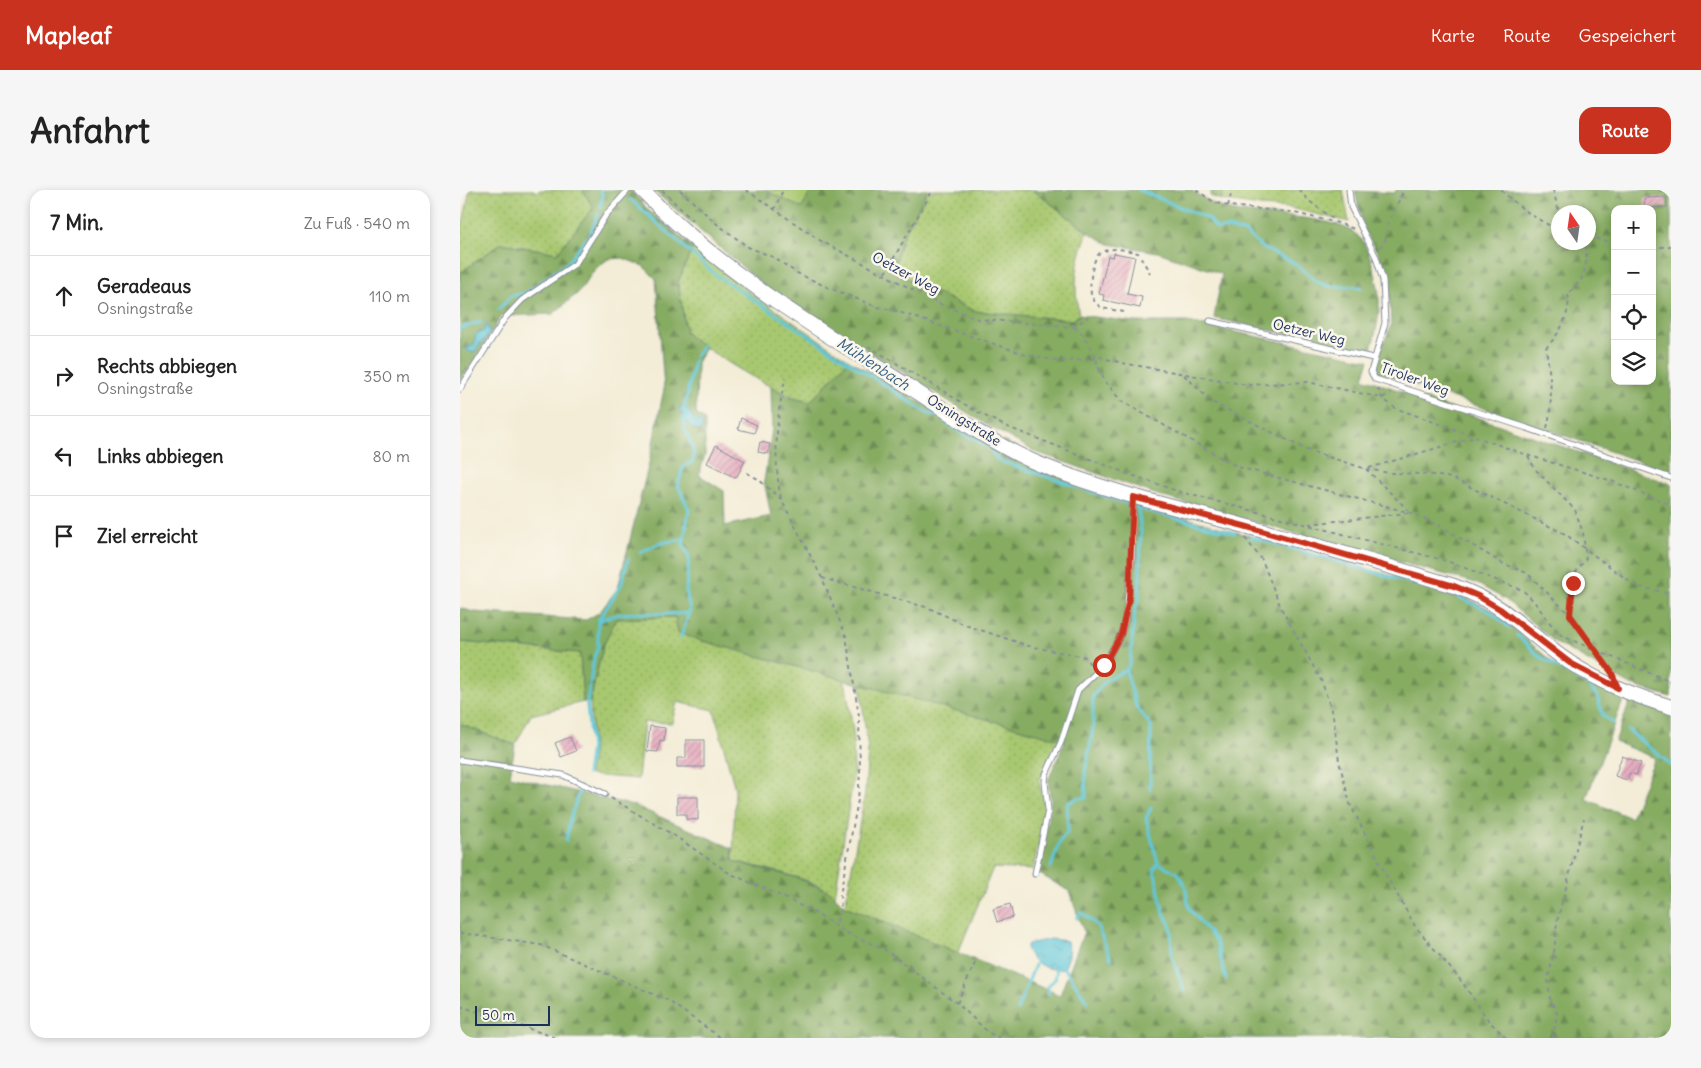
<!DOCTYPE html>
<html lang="de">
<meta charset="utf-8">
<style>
body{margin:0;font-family:Delius,sans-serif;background:#f6f6f6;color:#222}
.controls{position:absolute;right:15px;top:15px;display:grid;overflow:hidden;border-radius:10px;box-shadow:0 2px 8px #0003}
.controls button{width:45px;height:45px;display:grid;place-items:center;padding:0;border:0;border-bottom:1px solid #e0e0e0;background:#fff;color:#222;font:25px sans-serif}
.compass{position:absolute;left:1091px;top:15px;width:45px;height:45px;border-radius:50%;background:#fff;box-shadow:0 2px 8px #0003;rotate:347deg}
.scale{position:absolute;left:15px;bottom:12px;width:75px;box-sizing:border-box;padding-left:5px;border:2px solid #1b2f5e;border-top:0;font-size:14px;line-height:18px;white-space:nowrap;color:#1b2f5e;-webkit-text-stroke:4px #fbf7ec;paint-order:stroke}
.stop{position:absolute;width:15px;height:15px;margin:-11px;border:4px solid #c8321e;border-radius:50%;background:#fff}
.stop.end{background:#c8321e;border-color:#fff;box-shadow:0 1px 5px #0008}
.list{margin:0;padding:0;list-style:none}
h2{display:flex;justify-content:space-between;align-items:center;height:65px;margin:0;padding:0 20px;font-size:21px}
h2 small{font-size:16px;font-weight:400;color:#767676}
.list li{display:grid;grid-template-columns:32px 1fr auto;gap:15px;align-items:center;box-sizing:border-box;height:80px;padding:0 20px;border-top:1px solid #e0e0e0}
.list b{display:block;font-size:19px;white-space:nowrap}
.list p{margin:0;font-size:16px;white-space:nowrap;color:#767676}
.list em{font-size:16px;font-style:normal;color:#767676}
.icon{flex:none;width:28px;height:28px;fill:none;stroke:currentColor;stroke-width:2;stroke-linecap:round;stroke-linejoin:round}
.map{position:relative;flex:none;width:1211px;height:848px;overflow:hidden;border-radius:15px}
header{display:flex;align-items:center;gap:30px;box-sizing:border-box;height:70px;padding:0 25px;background:#c8321e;color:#fff}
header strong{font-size:24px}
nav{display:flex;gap:28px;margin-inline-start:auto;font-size:18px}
.intro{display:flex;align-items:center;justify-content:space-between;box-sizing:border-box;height:120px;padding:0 30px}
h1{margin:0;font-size:35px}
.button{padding:12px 22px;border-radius:15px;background:#c8321e;color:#fff;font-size:18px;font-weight:700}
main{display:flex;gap:30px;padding:0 30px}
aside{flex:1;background:#fff;border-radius:15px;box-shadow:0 2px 8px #0003}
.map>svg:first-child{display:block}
</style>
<header>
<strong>Mapleaf</strong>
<nav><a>Karte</a><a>Route</a><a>Gespeichert</a></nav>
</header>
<div class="intro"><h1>Anfahrt</h1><a class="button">Route</a></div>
<main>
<aside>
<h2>7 Min.<small>Zu Fuß · 540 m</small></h2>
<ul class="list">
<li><svg class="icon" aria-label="ahead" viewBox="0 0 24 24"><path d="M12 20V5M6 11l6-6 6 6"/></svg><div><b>Geradeaus</b><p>Osningstraße</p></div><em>110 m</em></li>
<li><svg class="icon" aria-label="right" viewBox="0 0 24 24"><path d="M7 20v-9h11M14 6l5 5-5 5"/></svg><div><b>Rechts abbiegen</b><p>Osningstraße</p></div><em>350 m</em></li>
<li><svg class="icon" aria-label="left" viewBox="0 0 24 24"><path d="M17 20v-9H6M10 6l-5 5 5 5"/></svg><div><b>Links abbiegen</b></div><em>80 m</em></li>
<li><svg class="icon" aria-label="arrive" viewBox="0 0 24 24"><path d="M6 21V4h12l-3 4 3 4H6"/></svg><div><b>Ziel erreicht</b></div></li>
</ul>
</aside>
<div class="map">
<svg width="1211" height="848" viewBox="0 0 1211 848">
<defs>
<pattern id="grass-dots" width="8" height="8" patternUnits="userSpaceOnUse" patternTransform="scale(1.25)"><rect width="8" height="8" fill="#a8c870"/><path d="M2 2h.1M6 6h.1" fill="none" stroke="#90ac63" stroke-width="1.8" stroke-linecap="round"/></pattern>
<pattern id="forest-firs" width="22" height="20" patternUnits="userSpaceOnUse" patternTransform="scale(1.25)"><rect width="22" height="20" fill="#86ac62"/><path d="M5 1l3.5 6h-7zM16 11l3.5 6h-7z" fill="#6d8c54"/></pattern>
<pattern id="water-ripples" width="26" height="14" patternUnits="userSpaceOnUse" patternTransform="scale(1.25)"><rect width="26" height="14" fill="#5fc8da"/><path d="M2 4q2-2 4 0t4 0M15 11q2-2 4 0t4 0" fill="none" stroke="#4ea3b4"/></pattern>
<pattern id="building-hatch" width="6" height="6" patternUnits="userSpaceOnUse" patternTransform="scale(1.25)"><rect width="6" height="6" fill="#e7adc0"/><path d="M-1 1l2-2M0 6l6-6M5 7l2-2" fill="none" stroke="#ba8d9f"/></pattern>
</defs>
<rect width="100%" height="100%" fill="#fbf7ec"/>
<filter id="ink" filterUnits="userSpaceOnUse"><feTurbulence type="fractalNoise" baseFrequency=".02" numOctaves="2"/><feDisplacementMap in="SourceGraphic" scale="10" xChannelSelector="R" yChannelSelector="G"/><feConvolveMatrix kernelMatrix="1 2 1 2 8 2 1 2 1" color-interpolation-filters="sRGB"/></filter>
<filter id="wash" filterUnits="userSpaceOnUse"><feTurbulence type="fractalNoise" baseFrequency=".0096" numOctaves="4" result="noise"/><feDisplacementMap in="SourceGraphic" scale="20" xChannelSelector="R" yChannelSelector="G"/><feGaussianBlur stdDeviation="1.12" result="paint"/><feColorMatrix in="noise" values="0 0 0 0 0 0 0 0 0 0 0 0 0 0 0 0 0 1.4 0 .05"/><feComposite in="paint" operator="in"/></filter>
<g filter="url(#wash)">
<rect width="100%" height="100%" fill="#f3ecd6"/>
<!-- grass -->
<g fill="url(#grass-dots)" stroke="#627c67">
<polygon points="10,0 74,0 75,2 81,0 123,0 134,18 97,63 41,53 0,83 0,46"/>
<path d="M468,0h105l55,42c-12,30 -15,51 -9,83l-7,5 -98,-9 -81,-39 9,-34z"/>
<polygon points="764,0 883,0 889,32 830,18 800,16 761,10"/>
<path d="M233,57l52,42 104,71 -39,42c-37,-9 -92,-45 -124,-68l-8,-52z"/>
<path d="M215,427l21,22 149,41 8,50 1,42 -19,124c-17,-17 -78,-29 -102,-35l2,-72 -21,-79 -37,-8 -5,21 -28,-1 -6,57 -49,-4 4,-28 -3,-45 13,-56 13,-27z"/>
<polygon points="0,452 120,463 123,512 71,525 55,555 0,534"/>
<polygon points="400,494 600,549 579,592 586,620 573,680 533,678 498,763 385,716 405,603 408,560"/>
</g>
<!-- forest -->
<g fill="url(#forest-firs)" stroke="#506e60" fill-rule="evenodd">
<polygon points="123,0 171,0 188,20 233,57 218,92 226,143 245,157 237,173 236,224 245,230 245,265 239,285 264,301 265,336 311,326 304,291 312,240 311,196 329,207 350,212 389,170 474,220 694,319 997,404 1032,420 1100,479 1164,508 1126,609 1171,628 1195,568 1155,552 1170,511 1211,525 1211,848 0,848 0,534 55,555 50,586 175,616 272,658 273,671 338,688 371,702 385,716 600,805 624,742 609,701 578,683 591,611 588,591 605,551 236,449 218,443 215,427 156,429 143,456 130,512 123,512 120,463 0,452 0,418 14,422 126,430 140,422 158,398 189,273 204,199 196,89 183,76 163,68 148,69 135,79 119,102 93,124 41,126 11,177 0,190 0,83 41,53 97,63 133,18"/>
<polygon points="193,0 305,0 342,18 351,0 468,0 442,48 433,82 514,121 612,130 619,125 675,132 727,132 909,170 903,188 1211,294 1211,507 1171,495 1096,453 1046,410 1016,393 704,307 576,262 532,238 307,98"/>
<path d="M573,0h158c15,10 27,18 45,21 30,7 104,2 125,28 6,7 9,18 12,28 10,31 7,54 -3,85l-156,-34 8,-44 -64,-22 -49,-8 -21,-12z"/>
<polygon points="752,0 764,0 761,10 750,6"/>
<path d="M936,0h275v282l-293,-100 -1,-12 14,-35 -2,-41 -10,-29 -15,-25 -9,-39 40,2zM1155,19h37v172h-37zM1098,22h30v30h-30z"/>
</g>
<!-- green -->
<polygon fill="#a8c870" stroke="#627c67" points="305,0 351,0 342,18"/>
<!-- water -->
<g fill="url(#water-ripples)" stroke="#3d7c9c">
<path d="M27,134l3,9 -17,20 -8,-4c14,-6 7,-2 11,-15l8,-3 1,-6z"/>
<path d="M219,216c8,2 12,5 14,13l8,2 2,6 -4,4c-10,-2 -18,-14 -20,-25z"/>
<path d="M591,749l16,2 2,15 -5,13c-16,2 -32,-5 -38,-21l2,-4z"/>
</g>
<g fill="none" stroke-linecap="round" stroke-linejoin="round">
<!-- stream -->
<g stroke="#5fc8da" stroke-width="3">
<polyline points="140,0 143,5 140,17"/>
<polyline points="679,0 749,29 757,39 768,38 786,43 801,57 836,74 856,91 868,96 901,97"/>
<polyline points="170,9 256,85 467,223 479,226 501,243 531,258 537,270 666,313"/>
<polyline points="39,119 51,106 66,103 107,73 129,46 138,24"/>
<polyline points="0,138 21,132"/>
<polyline points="236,166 243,155"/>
<polyline points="224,221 234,171"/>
<polyline points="677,318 775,343"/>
<polyline points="791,347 994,405 1031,422 1050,438"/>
<polyline points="180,362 201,353 224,349"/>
<polyline points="138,431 161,395 168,369"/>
<polyline points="1057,445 1079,466 1128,495 1137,506 1143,526 1154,533"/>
<polyline points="221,447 230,420"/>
<polyline points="666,480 676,516 691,536 690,599"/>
<polyline points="1168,540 1211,575"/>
<path d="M127,584l4,-27 -4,-43 7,-47 4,-10v-25c25,-16 62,-5 90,-9l2,-3 -4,-20 3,-33 -6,-13 6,-34 -11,-25 5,-18 10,-6c4,-19 -11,-26 -9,-44"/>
<polyline points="691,618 686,628 698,673 694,679 703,721 711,737 712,766 724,801"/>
<polyline points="106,651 110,629 121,597"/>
<polyline points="698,673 718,683 725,695 729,718 756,751 766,789"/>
<polyline points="591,677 600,651 608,641 607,614 617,608 626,608 625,582 633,539 633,506 646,490 666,480 670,473 675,419 679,410 681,341 678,319"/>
<polyline points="617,728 621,722 637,735 651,769"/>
<polyline points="602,775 627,811"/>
<polyline points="589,804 588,796 595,789 597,778"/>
<polyline points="557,820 577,770"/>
</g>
</g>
<g id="blocks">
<!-- building -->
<g fill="url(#building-hatch)">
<polygon points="1206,7 1207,17 1185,18 1184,8"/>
<polygon points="654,63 675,67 667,104 682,107 680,118 643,110 644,105 639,104 648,66 653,67"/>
<polygon points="281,228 297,235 294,243 278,239"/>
<polygon points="300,252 310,254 308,264 298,262"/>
<polygon points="256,255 285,271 276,288 247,273"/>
<polygon points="190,536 205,538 204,551 200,550 198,562 187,561"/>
<polygon points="110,547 116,561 101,567 95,553"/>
<polygon points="226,550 244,550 244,577 217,577 217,568 226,568"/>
<polygon points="1162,566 1181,573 1176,585 1170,583 1167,590 1155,586"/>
<polygon points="217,607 238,607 238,630 226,629 226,624 217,624"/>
<polygon points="550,714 553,727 537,732 533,719"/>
</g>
</g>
</g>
<g filter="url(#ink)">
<use href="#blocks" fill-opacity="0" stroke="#878e9a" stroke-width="1"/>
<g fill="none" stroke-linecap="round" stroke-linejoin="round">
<!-- lane casing -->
<g stroke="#878e9a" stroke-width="7">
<g id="lane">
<polyline points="889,0 891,17 916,67 923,90 925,133 911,182 915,189 1067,238 1211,288"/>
<polyline points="750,131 913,168"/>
<polyline points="0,199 45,128 62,110 115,74 146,25 168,0"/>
<polyline points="0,570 103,585 145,604"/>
<polyline points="575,684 588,620 585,592 586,584 601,552 618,500 644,475 661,444 665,430 672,368 673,308"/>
</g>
</g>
<!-- secondary casing -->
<g stroke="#878e9a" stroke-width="16">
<path id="secondary" d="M182,0c78,81 172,137 266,196 42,27 85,59 131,78 65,27 134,43 202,61 71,19 142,39 213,61 16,6 30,12 45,22 24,16 45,38 70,54 31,21 67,34 102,45"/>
</g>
<!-- path -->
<g stroke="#878e9a" stroke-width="2" stroke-dasharray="4 4" stroke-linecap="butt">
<polyline points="202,0 232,30"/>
<polyline points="220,0 257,34 288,57 313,67 337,83 367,97 417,117 433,120 567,165 599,171 634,169 636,166 637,174 645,191 661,211 778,277 951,323 980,336 1042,373 1067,383 1110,425 1151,482"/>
<polyline points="286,0 361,51 480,114 518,129 613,137"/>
<polyline points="736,0 754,12 768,16 830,22 878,33 894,39"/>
<polyline points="839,0 849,11 876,31"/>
<path d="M1041,0c18,17 35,30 57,39"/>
<polyline points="1093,0 1099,22"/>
<polyline points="1198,0 1211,1"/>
<polyline points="768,16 772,0"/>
<polyline points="314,20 323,0"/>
<polyline points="1128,47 1155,53"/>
<polyline points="920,58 925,50 928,33 944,0"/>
<polyline points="1192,58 1211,56"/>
<polyline points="425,83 473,0"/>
<path d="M664,122l-22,-4c-4,-3 -8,-6 -10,-11 -4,-9 0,-39 8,-44 12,-7 26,-3 38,0l12,20"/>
<polyline points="613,137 628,127"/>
<polyline points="614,137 622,144 636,166 662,173 788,195 848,192 922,208 931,203"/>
<path d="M408,156l113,68 24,12 121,47 54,19 267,69 75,29c17,13 24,32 40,46l109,46"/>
<polyline points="724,185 752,212 847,260 906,279 930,283 967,284 992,288 1105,344 1176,396 1211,404"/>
<polyline points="918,198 922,208 935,218 1067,265 1149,290 1211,315"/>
<path d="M1087,238c7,-28 3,-53 -1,-80 14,-15 25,-34 22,-55 19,-14 19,-28 18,-51"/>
<polyline points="1068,266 1075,279 1115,320 1123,343 1126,368 1116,382 1113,393 1110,425"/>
<polyline points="909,278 1014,247"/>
<polyline points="906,279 949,321"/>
<polyline points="287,283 298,289 321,309 362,388 386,446 399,526 400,583 398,610 380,705 381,719 375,736"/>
<path d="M321,308c-8,-37 -5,-85 5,-121"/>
<polyline points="849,334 948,323"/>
<polyline points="785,348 802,370 821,418 862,492 873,526 879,571 890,614 926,685 955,736 1002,792 1028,830 1046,848"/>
<polyline points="362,388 469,418 505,435 569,456 625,467 632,477"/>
<polyline points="151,608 215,646 269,683 321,706 357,724 387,743 424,759 497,813 529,843 540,848"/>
<polyline points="0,743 81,755 207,810 261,848"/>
<polyline points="497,813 516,771"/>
<polyline points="0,816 97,848"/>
<polyline points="1093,848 1097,824 1090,809 1088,789 1094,763 1097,732 1124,628"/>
</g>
<!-- lane -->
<use href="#lane" stroke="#fff" stroke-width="5"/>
<!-- secondary -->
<use href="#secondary" stroke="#fff" stroke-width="14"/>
</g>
</g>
<g fill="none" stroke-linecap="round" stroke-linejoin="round" filter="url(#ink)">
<!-- route -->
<polyline stroke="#c8321e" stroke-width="6" points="644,475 661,444 669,409 673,307 784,336 994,396 1018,406 1040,419 1110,473 1158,498 1152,483 1110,425 1113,393"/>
</g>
<g text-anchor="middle" stroke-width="5" stroke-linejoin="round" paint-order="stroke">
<!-- street labels -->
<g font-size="14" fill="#1b2f5e" stroke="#fbf7ec">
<text transform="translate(446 83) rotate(28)" y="5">Oetzer Weg</text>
<text transform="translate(849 142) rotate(13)" y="5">Oetzer Weg</text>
<text transform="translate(955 189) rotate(20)" y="5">Tiroler Weg</text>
<text transform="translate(504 230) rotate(32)" y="5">Osningstraße</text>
</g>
<!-- water labels -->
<g font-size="15" font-style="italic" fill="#2f5d83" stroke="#fbf7ec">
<text transform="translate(413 174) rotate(33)" y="5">Mühlenbach</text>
</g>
</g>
</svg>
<div class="controls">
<button>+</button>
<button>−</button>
<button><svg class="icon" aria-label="locate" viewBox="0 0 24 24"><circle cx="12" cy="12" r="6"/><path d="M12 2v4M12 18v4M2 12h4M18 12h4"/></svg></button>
<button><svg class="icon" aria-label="layers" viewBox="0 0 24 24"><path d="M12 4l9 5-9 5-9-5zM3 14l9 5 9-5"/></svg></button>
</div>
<svg class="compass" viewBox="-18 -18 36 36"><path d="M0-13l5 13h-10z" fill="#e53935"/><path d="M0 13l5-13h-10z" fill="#767676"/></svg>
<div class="scale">50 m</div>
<div class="stop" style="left:644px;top:475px"></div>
<div class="stop end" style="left:1113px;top:393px"></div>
</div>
</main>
